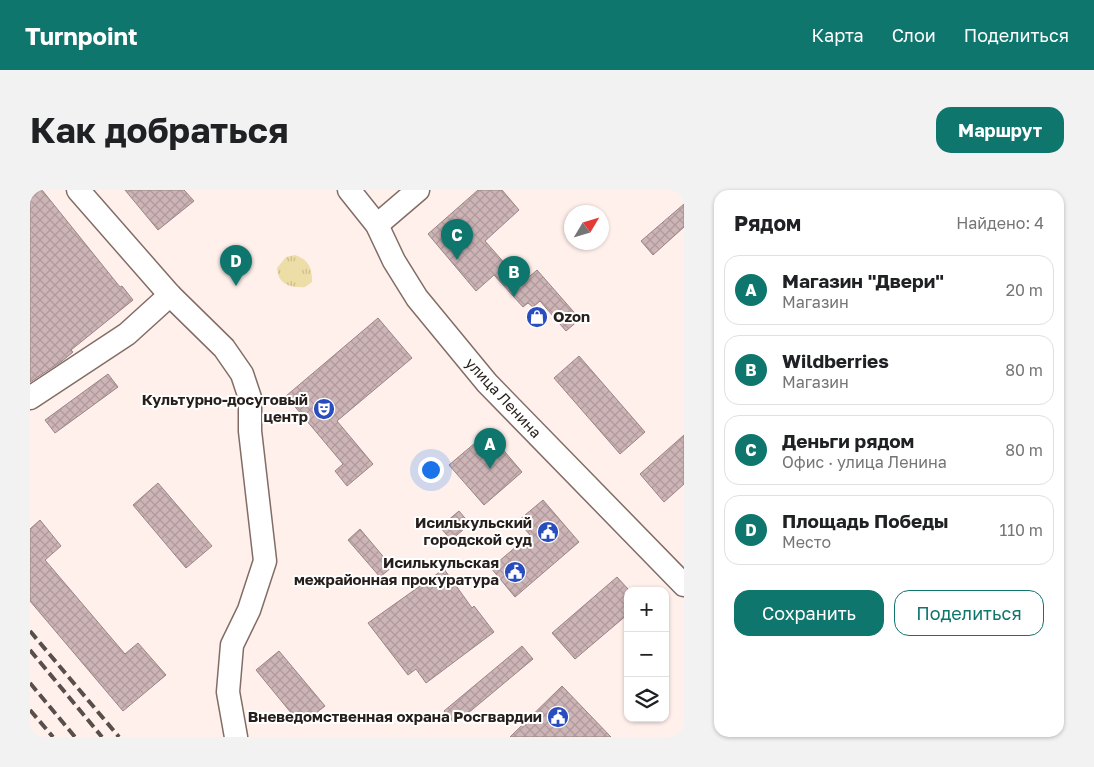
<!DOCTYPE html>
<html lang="ru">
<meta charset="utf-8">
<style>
body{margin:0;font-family:"Golos Text",sans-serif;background:#f2f2f2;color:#202124}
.controls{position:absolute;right:15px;bottom:15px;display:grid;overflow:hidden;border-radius:10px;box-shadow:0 1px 4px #0004}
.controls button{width:45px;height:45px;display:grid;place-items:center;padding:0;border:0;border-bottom:1px solid #e0e0e0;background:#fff;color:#202124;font:25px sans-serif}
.compass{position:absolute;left:534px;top:15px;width:45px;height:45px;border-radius:50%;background:#fff;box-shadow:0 1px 4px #0004;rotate:52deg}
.you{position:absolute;left:400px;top:279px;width:18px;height:18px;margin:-12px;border:4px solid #fff;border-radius:50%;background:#1a73e8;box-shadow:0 0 0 8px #1a73e833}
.badge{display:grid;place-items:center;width:32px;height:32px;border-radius:50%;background:#0f766e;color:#fff;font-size:16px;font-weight:700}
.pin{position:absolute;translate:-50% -41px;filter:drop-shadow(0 1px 2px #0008)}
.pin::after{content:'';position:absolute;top:26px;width:18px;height:15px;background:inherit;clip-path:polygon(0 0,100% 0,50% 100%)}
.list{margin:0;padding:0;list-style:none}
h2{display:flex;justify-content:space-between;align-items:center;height:65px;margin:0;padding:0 20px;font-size:21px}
h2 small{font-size:16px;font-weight:400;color:#757577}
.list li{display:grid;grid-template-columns:32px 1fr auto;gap:15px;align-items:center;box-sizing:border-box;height:70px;margin:0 10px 10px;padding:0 10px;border:1px solid #e0e0e0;border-radius:15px}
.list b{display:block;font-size:19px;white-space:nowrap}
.list p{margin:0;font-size:16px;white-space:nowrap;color:#757577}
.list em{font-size:16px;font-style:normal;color:#757577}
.actions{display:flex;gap:10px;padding:15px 20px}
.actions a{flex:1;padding:11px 0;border:1px solid #0f766e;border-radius:15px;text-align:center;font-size:18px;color:#0f766e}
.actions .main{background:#0f766e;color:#fff}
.icon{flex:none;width:28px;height:28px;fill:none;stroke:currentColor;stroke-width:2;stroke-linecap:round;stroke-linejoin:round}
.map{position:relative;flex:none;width:654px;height:547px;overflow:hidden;border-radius:15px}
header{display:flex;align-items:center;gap:30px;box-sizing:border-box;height:70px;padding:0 25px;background:#0f766e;color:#fff}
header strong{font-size:24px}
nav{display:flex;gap:28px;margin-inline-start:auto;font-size:18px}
.intro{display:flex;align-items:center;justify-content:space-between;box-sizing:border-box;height:120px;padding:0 30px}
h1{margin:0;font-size:35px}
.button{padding:12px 22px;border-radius:15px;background:#0f766e;color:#fff;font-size:18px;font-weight:700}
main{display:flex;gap:30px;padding:0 30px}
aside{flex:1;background:#fff;border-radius:15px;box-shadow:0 1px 4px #0004}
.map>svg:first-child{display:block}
</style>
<header>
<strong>Turnpoint</strong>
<nav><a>Карта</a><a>Слои</a><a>Поделиться</a></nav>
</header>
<div class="intro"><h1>Как добраться</h1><a class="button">Маршрут</a></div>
<main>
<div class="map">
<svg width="654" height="547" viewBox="0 0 654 547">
<defs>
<pattern id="grass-tufts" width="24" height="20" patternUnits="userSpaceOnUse" patternTransform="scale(1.25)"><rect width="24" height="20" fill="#eddda6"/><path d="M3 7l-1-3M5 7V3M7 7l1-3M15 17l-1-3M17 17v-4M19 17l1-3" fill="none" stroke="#cbbd8e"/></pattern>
<pattern id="building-cross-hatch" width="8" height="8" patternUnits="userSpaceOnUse" patternTransform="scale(1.25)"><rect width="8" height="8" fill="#cdb4b6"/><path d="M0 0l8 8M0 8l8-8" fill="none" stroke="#b09a9c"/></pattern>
</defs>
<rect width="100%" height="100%" fill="#fff0eb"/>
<!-- grass -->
<path fill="url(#grass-tufts)" d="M265,65c14,5 17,13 17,27l-7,5c-14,1 -27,-2 -28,-19l9,-11z"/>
<!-- building -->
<g fill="url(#building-cross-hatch)" stroke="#9b8486">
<polygon points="0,0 12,0 90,97 92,96 103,110 41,160 43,162 32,171 0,192"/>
<polygon points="95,0 154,0 164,11 128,40"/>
<polygon points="448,0 472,0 489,20 455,51 492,93 507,80 550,129 536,141 510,111 503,117 498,113 493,117 464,85 446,101 398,44"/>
<polygon points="654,14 654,37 623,65 611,51"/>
<polygon points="348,128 382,168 307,231 343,274 317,296 305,281 313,274 256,206"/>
<polygon points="549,166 615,242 590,264 524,188"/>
<polygon points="78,184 88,197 25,243 15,230"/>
<polygon points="458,242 492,282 454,315 419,275"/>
<polygon points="654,245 654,294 634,312 610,284"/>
<polygon points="128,293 182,356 156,378 103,315"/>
<polygon points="513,310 549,352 485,407 461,378 500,345 488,331"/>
<polygon points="429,321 440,334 421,350 410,337"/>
<polygon points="10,330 31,356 15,370 95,464 108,453 136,485 93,521 0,411 0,339"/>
<polygon points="330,339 362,377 350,387 318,350"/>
<polygon points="414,379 442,418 444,416 464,442 396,493 386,479 378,485 338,433"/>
<polygon points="587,387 598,399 598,424 545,469 522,443"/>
<polygon points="492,456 503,469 425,534 414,521"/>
<polygon points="249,461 295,516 271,535 226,480"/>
<polygon points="532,496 581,547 480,547"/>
</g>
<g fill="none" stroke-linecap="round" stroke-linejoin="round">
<!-- minor casing -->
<g stroke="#826d66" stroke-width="25">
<g id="minor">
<polyline points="48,0 140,105 194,158 212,184 220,208 220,241 235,371 219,420 202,455 198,502 206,547"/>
<polyline points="319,0 347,35 364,71 387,108 457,193 654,395"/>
<polyline points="347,35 388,0"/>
<polyline points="0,208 97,144 140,105"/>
</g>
</g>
<!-- minor -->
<use href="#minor" stroke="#fff" stroke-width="22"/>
<!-- rail -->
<g stroke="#584e4b" stroke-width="4" stroke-dasharray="10 5" stroke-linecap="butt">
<polyline points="0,441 89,547"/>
<polyline points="0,460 72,547"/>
<polyline points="0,493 45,547"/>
<polyline points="0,520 23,547"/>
</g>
</g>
<!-- icons -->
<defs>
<g id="shop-disc" transform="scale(1.125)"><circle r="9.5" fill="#2a4dbd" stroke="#fff"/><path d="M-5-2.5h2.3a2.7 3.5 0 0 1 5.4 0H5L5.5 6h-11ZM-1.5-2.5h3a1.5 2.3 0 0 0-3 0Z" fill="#fff"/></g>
<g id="theatre-disc" transform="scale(1.125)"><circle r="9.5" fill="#2a4dbd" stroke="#fff"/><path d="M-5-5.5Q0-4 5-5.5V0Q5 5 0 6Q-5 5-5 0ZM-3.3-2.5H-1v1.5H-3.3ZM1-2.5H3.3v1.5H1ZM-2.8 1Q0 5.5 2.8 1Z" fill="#fff"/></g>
<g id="civic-disc" transform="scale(1.125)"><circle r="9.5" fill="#2a4dbd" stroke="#fff"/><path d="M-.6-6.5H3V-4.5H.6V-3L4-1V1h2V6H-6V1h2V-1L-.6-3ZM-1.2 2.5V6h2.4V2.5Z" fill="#fff"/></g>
</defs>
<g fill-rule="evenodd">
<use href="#shop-disc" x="507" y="127"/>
<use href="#theatre-disc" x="294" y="219"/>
<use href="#civic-disc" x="518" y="342"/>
<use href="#civic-disc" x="485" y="382"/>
<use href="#civic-disc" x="528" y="527"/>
</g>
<g text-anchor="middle" stroke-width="4" stroke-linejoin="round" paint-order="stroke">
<!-- poi labels -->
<g font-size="15" font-weight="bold" fill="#271f1c" stroke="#fff" text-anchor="end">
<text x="523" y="132" text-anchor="start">Ozon</text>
<text x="278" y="215">Культурно-досуговый<tspan x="278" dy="17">центр</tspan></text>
<text x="502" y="338">Исилькульский<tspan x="502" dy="17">городской суд</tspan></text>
<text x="469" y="378">Исилькульская<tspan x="469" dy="17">межрайонная прокуратура</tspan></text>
<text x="512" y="532">Вневедомственная охрана Росгвардии</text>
</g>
<!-- street labels -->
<g font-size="15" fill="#271f1c" stroke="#fff">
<text transform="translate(473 208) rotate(47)" y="5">улица Ленина</text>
</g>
</g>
</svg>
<div class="controls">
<button>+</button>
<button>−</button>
<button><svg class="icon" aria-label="layers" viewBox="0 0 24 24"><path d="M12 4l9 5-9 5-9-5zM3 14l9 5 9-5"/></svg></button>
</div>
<svg class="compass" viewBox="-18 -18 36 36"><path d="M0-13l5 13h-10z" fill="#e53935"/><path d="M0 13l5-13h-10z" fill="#757577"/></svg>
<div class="you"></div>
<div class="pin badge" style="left:460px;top:279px">A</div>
<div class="pin badge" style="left:484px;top:107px">B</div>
<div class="pin badge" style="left:427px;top:70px">C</div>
<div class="pin badge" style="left:206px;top:96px">D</div>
</div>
<aside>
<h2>Рядом<small>Найдено: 4</small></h2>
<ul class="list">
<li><span class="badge">A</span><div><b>Магазин &quot;Двери&quot;</b><p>Магазин</p></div><em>20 m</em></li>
<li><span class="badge">B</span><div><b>Wildberries</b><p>Магазин</p></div><em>80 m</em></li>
<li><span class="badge">C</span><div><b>Деньги рядом</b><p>Офис · улица Ленина</p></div><em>80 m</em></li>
<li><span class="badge">D</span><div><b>Площадь Победы</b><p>Место</p></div><em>110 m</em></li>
</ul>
<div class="actions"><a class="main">Сохранить</a><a>Поделиться</a></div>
</aside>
</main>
